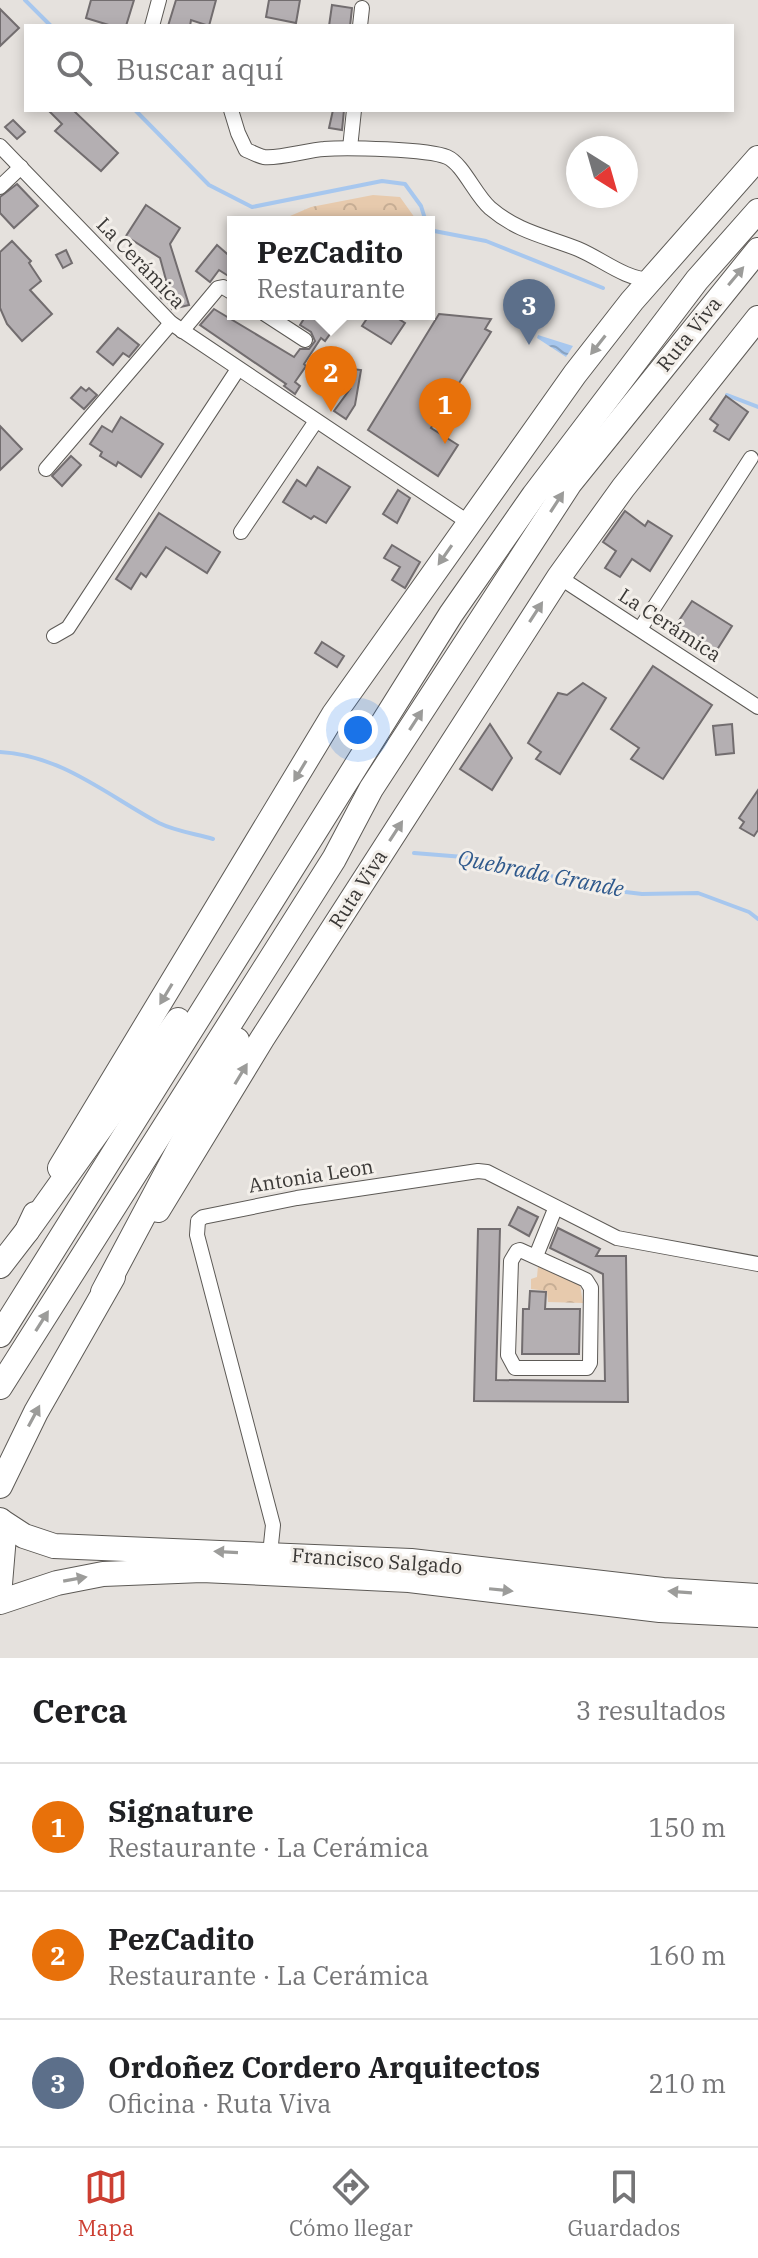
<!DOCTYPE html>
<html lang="es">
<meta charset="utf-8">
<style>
body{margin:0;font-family:"IBM Plex Serif",serif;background:#f6f6f6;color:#202124}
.compass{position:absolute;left:566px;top:136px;width:72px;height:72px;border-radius:50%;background:#fff;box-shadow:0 4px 12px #0003;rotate:143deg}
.you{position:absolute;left:358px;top:730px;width:28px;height:28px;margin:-20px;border:6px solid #fff;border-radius:50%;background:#1a73e8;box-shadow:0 0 0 12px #1a73e833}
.badge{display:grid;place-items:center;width:52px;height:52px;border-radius:50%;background:#cc3f32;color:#fff;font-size:26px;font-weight:700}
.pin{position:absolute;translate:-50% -66px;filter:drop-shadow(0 2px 4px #0008)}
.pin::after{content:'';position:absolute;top:42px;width:28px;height:24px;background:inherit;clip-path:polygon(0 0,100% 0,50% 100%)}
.popup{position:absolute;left:227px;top:216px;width:208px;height:104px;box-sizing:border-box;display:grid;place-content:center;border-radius:0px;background:#fff;filter:drop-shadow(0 2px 6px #0005);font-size:26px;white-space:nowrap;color:#757577}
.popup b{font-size:30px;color:#202124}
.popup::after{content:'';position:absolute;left:50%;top:100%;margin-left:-16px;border:16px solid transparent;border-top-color:#fff}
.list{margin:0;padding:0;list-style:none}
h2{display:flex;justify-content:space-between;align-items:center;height:104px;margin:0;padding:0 32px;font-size:34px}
h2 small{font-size:26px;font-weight:400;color:#757577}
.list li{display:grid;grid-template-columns:52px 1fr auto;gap:24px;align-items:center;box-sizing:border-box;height:128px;padding:0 32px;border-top:2px solid #e0e0e0}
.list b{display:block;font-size:30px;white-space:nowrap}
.list p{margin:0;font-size:26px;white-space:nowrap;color:#757577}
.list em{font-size:26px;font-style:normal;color:#757577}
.icon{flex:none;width:44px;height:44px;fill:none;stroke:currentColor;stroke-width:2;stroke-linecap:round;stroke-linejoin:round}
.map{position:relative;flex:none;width:758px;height:1658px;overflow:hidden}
.search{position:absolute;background:#fff;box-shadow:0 4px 12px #0003;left:24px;right:24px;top:24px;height:88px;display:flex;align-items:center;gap:20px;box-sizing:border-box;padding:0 28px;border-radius:0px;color:#757577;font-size:30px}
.sheet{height:488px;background:#fff}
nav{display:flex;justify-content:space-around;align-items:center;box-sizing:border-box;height:112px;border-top:2px solid #e0e0e0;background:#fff;font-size:22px;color:#757577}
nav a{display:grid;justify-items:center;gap:4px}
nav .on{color:#cc3f32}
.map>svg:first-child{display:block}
</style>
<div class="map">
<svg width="758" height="1658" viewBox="0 0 758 1658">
<defs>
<pattern id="park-crowns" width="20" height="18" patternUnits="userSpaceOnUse" patternTransform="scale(2)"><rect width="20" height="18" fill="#e7caad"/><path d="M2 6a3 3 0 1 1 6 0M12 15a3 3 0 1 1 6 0" fill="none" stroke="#c7ae95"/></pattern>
<pattern id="water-waves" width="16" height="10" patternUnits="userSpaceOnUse" patternTransform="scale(2)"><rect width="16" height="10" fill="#a7c7ee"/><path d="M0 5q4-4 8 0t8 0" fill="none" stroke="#89a3c2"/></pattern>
</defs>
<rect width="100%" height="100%" fill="#e5e1dd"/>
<!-- park -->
<g fill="url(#park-crowns)">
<polygon points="373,195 400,197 415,218 411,222 389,222 380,217 377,222 334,222 328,218 324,222 276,222 311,207"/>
<polygon points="538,1266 580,1285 583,1303 548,1302 547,1291 531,1289 531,1279 537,1277"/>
</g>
<!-- water -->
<polygon fill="url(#water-waves)" points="538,335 573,346 566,357 537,338"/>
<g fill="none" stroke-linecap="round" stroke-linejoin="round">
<!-- stream -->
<g stroke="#a7c7ee" stroke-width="4">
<polyline points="25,0 51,26"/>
<polyline points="135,110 209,185 252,207 382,181 405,184 421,206 426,222"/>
<polyline points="429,230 486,241 603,288"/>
<polyline points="727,395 758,407"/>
<path d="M0,752c61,3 107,43 159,71 16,8 37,11 54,16"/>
<polyline points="414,853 476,858 609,890 642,894 698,893 749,912 758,919"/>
</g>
</g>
<!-- building -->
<g fill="#b4afb2" stroke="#726d6f" stroke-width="2">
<polygon points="91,0 134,0 126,26 112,26 86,18"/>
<polygon points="176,0 216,0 209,26 191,20 190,26 168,26"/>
<polygon points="269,0 300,0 296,23 266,17"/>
<polygon points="332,5 352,8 350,26 329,26"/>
<polygon points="0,9 19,28 0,46"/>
<polygon points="48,110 73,110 118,153 101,171 55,131 62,124"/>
<polygon points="333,110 344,110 342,130 329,128"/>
<polygon points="13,120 25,132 17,139 5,127"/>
<polygon points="17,184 38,206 14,228 0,213 0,197"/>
<polygon points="146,205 180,228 170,244 189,305 172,309 168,302 161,298 156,282 166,280 160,258 126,236"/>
<polygon points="12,241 31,261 29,263 41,281 30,290 52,314 22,341 7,324 0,308 0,252"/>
<polygon points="217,245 233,259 233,279 219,270 210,282 196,271"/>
<polygon points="66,250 72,263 63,268 56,255"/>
<polygon points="514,304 530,310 526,320 510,315"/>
<polygon points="214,309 294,357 300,349 309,349 315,341 311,332 300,325 307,314 344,314 325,341 321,338 304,364 306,366 295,382 300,386 295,394 284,386 286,384 200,325"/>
<polygon points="370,314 391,314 405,323 391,344 362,326"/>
<polygon points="439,314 491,319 485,329 491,332 431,428 458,445 438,476 368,430"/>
<polygon points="118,328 139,345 129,357 123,353 113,365 97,352"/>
<polygon points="345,368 361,370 355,405 346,419 334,411 350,389 337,387 340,372 344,373"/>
<polygon points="81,387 86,391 89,388 97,395 84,409 71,398"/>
<polygon points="726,396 748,412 729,440 714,431 718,425 710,419"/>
<polygon points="121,417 163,444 141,477 118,462 116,466 100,456 102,452 90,444 102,426 112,432"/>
<polygon points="0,426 22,449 0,470"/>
<polygon points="71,456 81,465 62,486 52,476"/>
<polygon points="318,467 350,487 326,523 314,516 311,519 283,502 297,480 306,486"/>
<polygon points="398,490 410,498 397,523 383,514"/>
<polygon points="625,511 645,526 648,521 672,536 650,571 632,559 620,577 605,568 616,551 603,542"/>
<polygon points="159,513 220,552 207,573 166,547 146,577 141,573 131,589 116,579"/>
<polygon points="392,545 420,562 405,588 392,580 400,567 384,558"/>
<polygon points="692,601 732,626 715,653 674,628"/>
<polygon points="322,642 344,656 337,667 315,653"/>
<polygon points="653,666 712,705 663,779 631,759 639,748 611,729"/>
<polygon points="583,683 606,698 560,774 536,759 541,752 528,743 558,693 567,695"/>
<polygon points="490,724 512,758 492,790 460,769"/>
<polygon points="732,724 734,753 716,755 713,726"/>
<polygon points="758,790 758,830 754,836 740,828 744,822 739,818"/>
<polygon points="518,1207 538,1217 529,1236 509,1225"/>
<polygon points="558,1228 600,1249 596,1256 626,1256 628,1402 474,1401 478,1229 500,1229 496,1380 605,1381 603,1274 550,1248"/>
<polygon points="530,1291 546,1292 545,1309 580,1309 579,1354 522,1354 523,1309 529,1309"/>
</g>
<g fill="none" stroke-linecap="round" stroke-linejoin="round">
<!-- minor casing -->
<g stroke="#5d5a56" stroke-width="16">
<g id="minor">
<polyline points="152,26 159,0"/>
<polyline points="360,26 362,8"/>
<path d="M231,110l7,23 8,17c6,2 12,6 18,7 14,2 44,-7 60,-8 21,-2 105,0 123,8 16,7 28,38 43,51 28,24 55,28 88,41 24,10 46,30 73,31"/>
<polyline points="0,146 171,323 468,522"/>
<polyline points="350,148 354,110"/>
<polyline points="0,187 21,167"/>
<polyline points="265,314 305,340"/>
<polyline points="182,331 218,288 223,287 233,293"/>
<polyline points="46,469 171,323"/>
<polyline points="241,532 316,421"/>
<polyline points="559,577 758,707"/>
<polyline points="640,629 751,458"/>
<polyline points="54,636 68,628 238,369"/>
<polygon points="520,1250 586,1280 591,1288 590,1363 587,1368 515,1368 508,1355 511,1261 517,1251"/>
<polyline points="536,1256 555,1209"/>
<polyline points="270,1554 273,1525 197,1235 198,1221 203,1217 297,1198 478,1171 487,1172 617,1238 758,1264"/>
</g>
</g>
<!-- primary casing -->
<g stroke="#5d5a56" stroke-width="26">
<g id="primary">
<polyline points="60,1168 334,714 575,374 632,301 758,158"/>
<polyline points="158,1210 262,1039 559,577 623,488 758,318"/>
<polyline points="0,1266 27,1231 35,1214"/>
<polyline points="0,1486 36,1412 113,1277"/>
<polyline points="0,1520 4,1536 0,1584"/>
<polyline points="1,1521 24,1536 54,1546 411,1561 663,1590 758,1596"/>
<polyline points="0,1602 57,1583 103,1574 202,1570 409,1580 660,1610 758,1615"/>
</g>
</g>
<!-- trunk casing -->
<g stroke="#5d5a56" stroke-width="26">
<g id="trunk">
<polyline points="27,1231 178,1020"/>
<polyline points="103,1292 237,1040"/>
<polyline points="0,1335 451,614 534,495 697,280 758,211"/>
<polyline points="0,1387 334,859 371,789 570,483 758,250"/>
</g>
</g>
<!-- minor -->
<use href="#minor" stroke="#fff" stroke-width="14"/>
<!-- primary -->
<use href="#primary" stroke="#fff" stroke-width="24"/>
<!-- trunk -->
<use href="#trunk" stroke="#fff" stroke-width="24"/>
</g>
<!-- one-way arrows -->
<defs><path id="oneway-solid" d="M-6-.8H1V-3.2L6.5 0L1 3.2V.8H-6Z" transform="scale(2)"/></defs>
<g fill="#9c9c9a">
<use href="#oneway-solid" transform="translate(736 276) rotate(-50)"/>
<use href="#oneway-solid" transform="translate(598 345) rotate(128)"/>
<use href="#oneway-solid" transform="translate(557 502) rotate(-57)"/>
<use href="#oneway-solid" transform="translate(445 555) rotate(125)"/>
<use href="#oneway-solid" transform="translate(536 612) rotate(-57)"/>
<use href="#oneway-solid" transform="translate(416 720) rotate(-57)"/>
<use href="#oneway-solid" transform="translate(300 771) rotate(121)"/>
<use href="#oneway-solid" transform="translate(396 831) rotate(-57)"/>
<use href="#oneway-solid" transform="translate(166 994) rotate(121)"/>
<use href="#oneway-solid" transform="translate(241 1074) rotate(-59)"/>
<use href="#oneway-solid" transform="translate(42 1321) rotate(-58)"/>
<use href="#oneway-solid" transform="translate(34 1416) rotate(-62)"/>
<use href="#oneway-solid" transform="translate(226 1552) rotate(-177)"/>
<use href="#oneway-solid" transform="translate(75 1579) rotate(-10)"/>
<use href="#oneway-solid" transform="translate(501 1590) rotate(6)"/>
<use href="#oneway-solid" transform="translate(680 1592) rotate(-176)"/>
</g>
<g text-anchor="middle" stroke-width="6" stroke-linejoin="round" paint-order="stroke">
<!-- street labels -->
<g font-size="20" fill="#3a3836" stroke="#f3efea">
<text transform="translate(141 263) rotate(46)" y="7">La Cerámica</text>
<text transform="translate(689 334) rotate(-51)" y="7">Ruta Viva</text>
<text transform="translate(670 625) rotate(33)" y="7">La Cerámica</text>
<text transform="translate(358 889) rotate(-57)" y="7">Ruta Viva</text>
<text transform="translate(311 1176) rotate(-9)" y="7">Antonia Leon</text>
<text transform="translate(377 1561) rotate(4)" y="7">Francisco Salgado</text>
</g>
<!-- water labels -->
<g font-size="22" font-style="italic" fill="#2f598c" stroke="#f3efea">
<text transform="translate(541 873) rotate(11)" y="8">Quebrada Grande</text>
</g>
</g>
</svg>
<svg class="compass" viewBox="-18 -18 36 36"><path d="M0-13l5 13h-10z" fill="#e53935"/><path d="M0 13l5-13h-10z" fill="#757577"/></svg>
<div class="you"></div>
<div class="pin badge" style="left:445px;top:444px;background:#e8710a">1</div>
<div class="pin badge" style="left:331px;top:412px;background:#e8710a">2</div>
<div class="popup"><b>PezCadito</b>Restaurante</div>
<div class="pin badge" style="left:529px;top:345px;background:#5c6f8a">3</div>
<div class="search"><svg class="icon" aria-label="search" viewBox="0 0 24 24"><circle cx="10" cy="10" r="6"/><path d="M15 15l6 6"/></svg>Buscar aquí</div>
</div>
<section class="sheet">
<h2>Cerca<small>3 resultados</small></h2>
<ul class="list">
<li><span class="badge" style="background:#e8710a">1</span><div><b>Signature</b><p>Restaurante · La Cerámica</p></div><em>150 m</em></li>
<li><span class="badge" style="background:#e8710a">2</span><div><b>PezCadito</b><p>Restaurante · La Cerámica</p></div><em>160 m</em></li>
<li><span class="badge" style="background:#5c6f8a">3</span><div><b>Ordoñez Cordero Arquitectos</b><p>Oficina · Ruta Viva</p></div><em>210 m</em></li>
</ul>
</section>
<nav>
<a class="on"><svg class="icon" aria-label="map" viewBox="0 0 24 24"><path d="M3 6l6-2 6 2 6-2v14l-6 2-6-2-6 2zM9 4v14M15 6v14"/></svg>Mapa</a>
<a><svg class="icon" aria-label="directions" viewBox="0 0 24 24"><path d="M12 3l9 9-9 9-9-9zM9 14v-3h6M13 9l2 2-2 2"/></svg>Cómo llegar</a>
<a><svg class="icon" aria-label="saved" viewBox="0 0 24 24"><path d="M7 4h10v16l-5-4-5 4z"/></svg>Guardados</a>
</nav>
